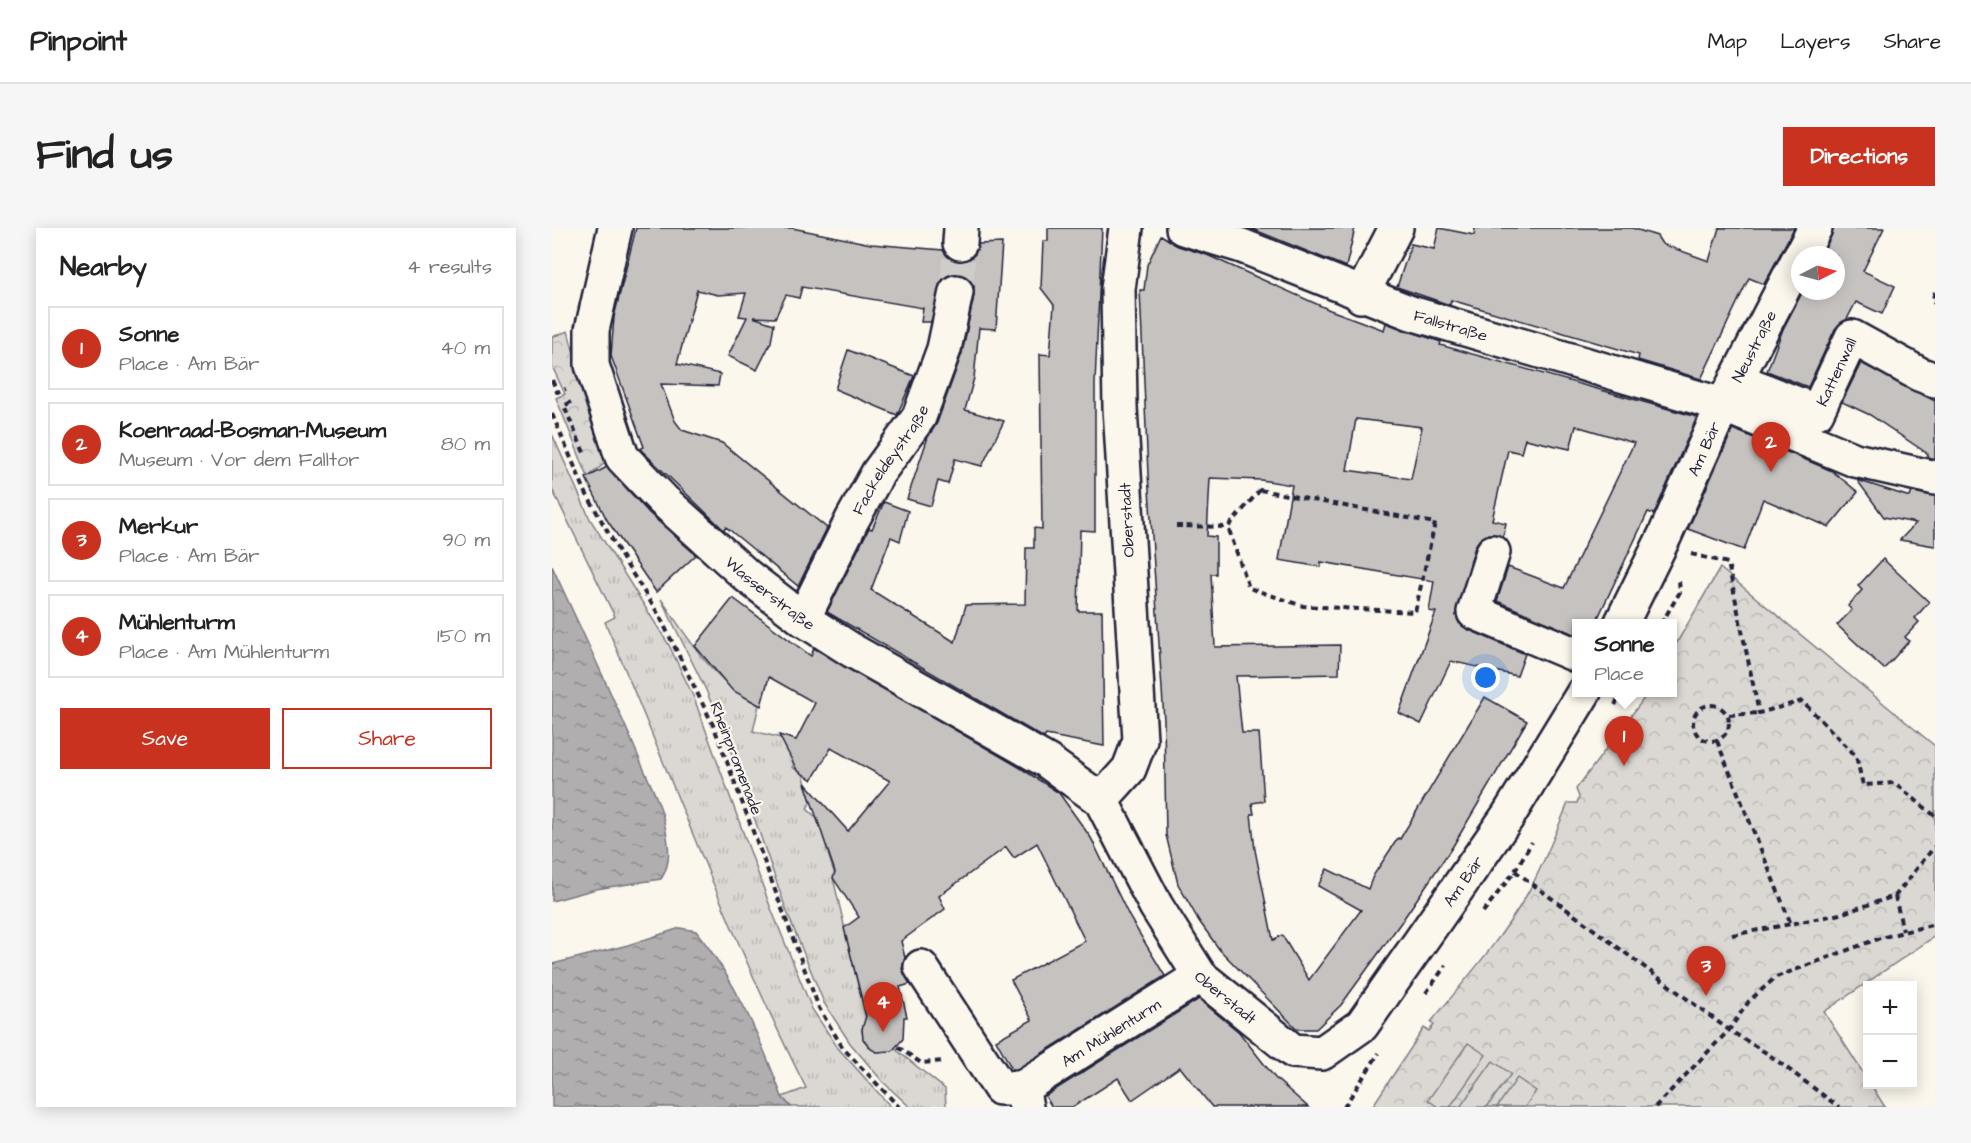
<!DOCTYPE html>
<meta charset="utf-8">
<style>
body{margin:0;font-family:"Architects Daughter",sans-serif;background:#f6f6f6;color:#222}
.controls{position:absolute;right:18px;bottom:18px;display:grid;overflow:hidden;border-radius:0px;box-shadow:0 3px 15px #0003}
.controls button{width:54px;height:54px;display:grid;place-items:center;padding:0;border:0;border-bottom:2px solid #e0e0e0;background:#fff;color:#222;font:30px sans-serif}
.compass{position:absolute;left:1239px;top:18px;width:54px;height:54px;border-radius:50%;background:#fff;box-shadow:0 3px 15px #0003;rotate:84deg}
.you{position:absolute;left:934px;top:450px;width:21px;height:21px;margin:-15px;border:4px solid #fff;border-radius:50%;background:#1a73e8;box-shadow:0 0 0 9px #1a73e833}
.badge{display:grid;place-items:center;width:39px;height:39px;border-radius:50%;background:#c8321e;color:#fff;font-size:20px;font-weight:700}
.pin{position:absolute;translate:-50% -50px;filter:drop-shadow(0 2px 3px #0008)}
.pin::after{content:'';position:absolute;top:32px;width:21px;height:18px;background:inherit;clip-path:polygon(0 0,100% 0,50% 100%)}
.popup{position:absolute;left:1020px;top:391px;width:105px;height:78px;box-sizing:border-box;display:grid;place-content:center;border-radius:0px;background:#fff;filter:drop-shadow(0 2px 4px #0005);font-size:20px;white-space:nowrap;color:#767676}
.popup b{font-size:22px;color:#222}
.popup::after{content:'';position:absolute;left:50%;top:100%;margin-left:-12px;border:12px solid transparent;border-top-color:#fff}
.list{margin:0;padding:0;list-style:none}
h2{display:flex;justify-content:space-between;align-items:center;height:78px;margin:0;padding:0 24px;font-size:26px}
h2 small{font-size:20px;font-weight:400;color:#767676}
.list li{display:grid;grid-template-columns:39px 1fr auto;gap:18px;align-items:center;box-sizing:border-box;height:84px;margin:0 12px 12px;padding:0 12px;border:2px solid #e0e0e0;border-radius:0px}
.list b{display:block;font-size:22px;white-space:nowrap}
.list p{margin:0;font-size:20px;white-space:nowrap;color:#767676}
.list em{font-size:20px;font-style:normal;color:#767676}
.actions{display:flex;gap:12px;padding:18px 24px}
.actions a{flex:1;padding:14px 0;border:2px solid #c8321e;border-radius:0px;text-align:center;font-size:21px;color:#c8321e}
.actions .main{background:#c8321e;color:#fff}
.map{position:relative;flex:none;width:1383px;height:879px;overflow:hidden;border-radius:0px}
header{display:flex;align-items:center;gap:36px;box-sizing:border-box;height:84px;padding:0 30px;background:#fff;border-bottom:2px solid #e0e0e0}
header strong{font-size:28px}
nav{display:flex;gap:33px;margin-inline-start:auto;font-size:21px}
.intro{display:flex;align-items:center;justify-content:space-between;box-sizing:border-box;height:144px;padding:0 36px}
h1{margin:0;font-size:42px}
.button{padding:15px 27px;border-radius:0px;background:#c8321e;color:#fff;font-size:21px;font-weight:700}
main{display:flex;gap:36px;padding:0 36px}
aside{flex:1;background:#fff;border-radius:0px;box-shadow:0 3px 15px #0003}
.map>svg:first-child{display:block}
</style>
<header>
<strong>Pinpoint</strong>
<nav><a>Map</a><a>Layers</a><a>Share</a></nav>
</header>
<div class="intro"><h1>Find us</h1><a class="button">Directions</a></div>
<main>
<aside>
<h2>Nearby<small>4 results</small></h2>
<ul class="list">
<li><span class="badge">1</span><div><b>Sonne</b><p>Place · Am Bär</p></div><em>40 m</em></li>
<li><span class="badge">2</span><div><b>Koenraad-Bosman-Museum</b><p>Museum · Vor dem Falltor</p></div><em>80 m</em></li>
<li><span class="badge">3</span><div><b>Merkur</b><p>Place · Am Bär</p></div><em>90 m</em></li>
<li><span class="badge">4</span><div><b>Mühlenturm</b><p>Place · Am Mühlenturm</p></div><em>150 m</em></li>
</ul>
<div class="actions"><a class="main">Save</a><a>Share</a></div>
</aside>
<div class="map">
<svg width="1383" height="879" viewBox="0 0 1383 879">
<defs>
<pattern id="grass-tufts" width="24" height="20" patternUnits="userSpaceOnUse" patternTransform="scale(1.5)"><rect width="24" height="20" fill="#dbd8d3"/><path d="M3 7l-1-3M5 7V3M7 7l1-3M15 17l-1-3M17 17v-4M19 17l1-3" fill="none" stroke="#bcb9b6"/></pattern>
<pattern id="park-crowns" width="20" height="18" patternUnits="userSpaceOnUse" patternTransform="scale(1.5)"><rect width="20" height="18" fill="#dbd8d3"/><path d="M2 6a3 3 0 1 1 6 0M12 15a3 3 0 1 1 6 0" fill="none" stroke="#bcb9b6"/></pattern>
<pattern id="water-ripples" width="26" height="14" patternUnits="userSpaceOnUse" patternTransform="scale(1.5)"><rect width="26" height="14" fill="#b1aeb0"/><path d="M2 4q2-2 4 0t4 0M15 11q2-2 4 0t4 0" fill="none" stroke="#908d90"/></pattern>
</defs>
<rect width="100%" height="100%" fill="#fbf7ec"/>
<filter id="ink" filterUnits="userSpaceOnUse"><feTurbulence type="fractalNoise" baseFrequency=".0167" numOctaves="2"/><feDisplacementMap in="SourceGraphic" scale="12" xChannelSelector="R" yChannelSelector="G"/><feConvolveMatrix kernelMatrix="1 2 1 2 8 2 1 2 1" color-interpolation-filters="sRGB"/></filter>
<g filter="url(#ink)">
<!-- grass -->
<g fill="url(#grass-tufts)" stroke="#7e7d87" stroke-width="1.5">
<path d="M0,206l38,85 79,126 25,53 76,208 42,103 26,39 53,59h-100l-9,-10 24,-9c-76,-151 -134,-310 -201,-466l10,-5 -63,-128z"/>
<path d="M109,371c27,39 54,85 98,106l-6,26 28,7 14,25 -3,4 11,7 8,27 -4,8 9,8 14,35 -2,2 7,21 -2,3 33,141 -4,10 1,10 14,13 18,-3 50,40 1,18h-36l-27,-25 -33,-39 -26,-40 -37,-91 -54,-155 -27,-67z"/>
</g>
<!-- park -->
<g fill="url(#park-crowns)" stroke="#7e7d87" stroke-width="1.5">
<polygon points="16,103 28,149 59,230 36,249 4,170 13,166 0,138 0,109"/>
<path d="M1168,340l215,178v190l-111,76 43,67 1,5 3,1 14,22h-513l52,-79 5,3 5,-6 -3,-3c33,-41 69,-81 95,-126 17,-29 29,-62 42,-93h9l2,-6 -3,-8 72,-96 24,-1v-41z"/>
</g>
<!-- pitch -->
<g fill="#dbd8d3" stroke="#7e7d87" stroke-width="1.5">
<polygon points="916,815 934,827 898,879 886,879 876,872"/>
<polygon points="941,833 959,846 935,879 908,879"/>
<polygon points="965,850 984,863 973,879 945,879"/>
</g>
<!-- water -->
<g fill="url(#water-ripples)" stroke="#787681" stroke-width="1.5">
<path d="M0,338c29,64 60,127 87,192 9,22 22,45 26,68 4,20 7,36 -4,53l-65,10 -44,12z"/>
<path d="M128,700l16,3c40,50 64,106 86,166l9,10h-239v-143l76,-19z"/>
</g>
<!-- building -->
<g fill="#c6c2c0" stroke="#22223b" stroke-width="1.5" fill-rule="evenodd">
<polygon points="84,0 240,0 319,16 391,22 397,30 407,34 416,32 423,26 427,16 450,15 444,101 427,100 422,150 413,182 452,193 430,238 403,231 396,256 386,253 379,278 355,271 376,209 385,195 410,125 422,67 422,58 416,50 408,46 399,46 390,52 379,94 369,94 371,80 250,59 247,70 234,67 223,90 201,89 222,96 219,114 205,142 176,128 195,89 187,88 194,65 166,67 145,62 125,136 168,146 166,158 109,156 123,193 130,202 170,215 275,300 246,358 174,299 172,302 88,221 92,219 59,128 62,89"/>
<polygon points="496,0 550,0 543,155 543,303 528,302 526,383 550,383 552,518 494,507 492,510 275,384 317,300 320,301 332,274 356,283 348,313 339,309 319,362 403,414 414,377 473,376 474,320 482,320 482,300 490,301 488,126 498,127 502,77 489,60 491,13 496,13"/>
<polygon points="698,0 803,0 794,39"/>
<polygon points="887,0 922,7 923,0 1080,0 1105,8 1110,16 1157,33 1167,0 1242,0 1212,56 1197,50 1149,151 1086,132 1087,127 899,72 898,77 845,59 859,16 882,21"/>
<polygon points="1282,0 1332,0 1311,43 1343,58 1330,86 1304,74 1295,91 1283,101 1256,159 1215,143 1231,101 1251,63 1284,63 1284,27 1270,27"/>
<path d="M609,7l17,11 29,9 123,55 54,20 2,-7 55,19 -1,3 257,72 -43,97 -6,-2 -53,112h-19v11l-79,-34 11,-34 56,21 70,-145 -58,-17 -6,23 -45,-10 -4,14 -13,-3 -16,70 14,3 -3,14 -15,-3 -8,5 -5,7 -19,69 3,8 8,6 58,25 -8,22 -66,-15 -30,63 -22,-11 37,-101 -7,-1 5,-30 -113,-19v5l-42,-7 13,-75 -31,-5 -51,-2 -3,58 9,1v37h-5l4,73 125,-2 -1,29 -103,2 6,57h17l5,68 -12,2 2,11h-3l4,36 18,90 9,-5 27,45 52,-70 -43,-24 9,-17 41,20 5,-13 25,-38 2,1 85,-142 42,24 -74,125 -51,75 -61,84 -25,24h-19l-78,-80 -20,-28 -21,-37 -12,-49 -2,-115 -16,-246 -8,-184h4l3,-25zM804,191l66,8 -11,52 -64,-9z"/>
<polygon points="296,122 362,148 345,187 283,161"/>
<polygon points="1309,135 1383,173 1383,231 1375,229 1376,226 1318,187 1290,174"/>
<polygon points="1181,201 1280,243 1306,264 1277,299 1211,271 1192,322 1136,301"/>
<polygon points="55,239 97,285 144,327 104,364 55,292 34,250"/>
<polygon points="1305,252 1358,269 1360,264 1383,268 1383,318 1348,312 1364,295 1332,289"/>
<polygon points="1331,331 1377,374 1363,390 1367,394 1353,409 1357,413 1332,441 1285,397 1300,382 1296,378 1310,362 1306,358"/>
<polygon points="181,370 259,428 262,420 467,539 507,565 539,610 578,690 613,748 465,841 460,841 444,812 480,792 459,752 533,713 485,615 462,630 454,619 387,668 393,681 349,713 353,730 350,741 358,756 348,759 355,789 352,789 351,811 340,823 325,824 319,821 311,811 310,801 314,788 292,700 307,689 281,650 283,644 253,555 296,603 338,553 279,520 260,552 245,542 227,507 244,512 263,475 217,449 209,478 180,462 143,418"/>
<polygon points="647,771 687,804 723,850 756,879 660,879 628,839 580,872 566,850 521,879 500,879 493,868"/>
</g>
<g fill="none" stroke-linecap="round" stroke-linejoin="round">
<!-- minor-tunnel -->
<polyline stroke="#d0ccc9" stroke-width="33" stroke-dasharray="33 16" stroke-linecap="butt" points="404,64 408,15"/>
<!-- minor casing -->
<g stroke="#22223b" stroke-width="38">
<g id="minor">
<path id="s1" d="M63,0l-23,102v35l30,92 41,43 84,76 56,43 50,32 194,110 54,39 55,106 44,70 93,75 29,2 40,-28 146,-209 76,-124"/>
<path id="s2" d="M631,0l59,18 169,67 312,92 132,55 80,18"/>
<polyline points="408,15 409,0"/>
<polyline points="1249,27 1263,0"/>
<polyline points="809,68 844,0"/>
<path id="s3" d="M1184,151l81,33 35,-75 67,37 16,6"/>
<polyline points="941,324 922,384 1024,427"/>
<path id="s4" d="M251,391l49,-99 26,-47 41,-56 25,-68 12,-57"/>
<path id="s5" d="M1069,396l44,-89 58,-130 77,-149"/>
<polyline points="549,572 577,541 588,512 568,179 566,61 574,0"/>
<polyline points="369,739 448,860 470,860"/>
<path id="s6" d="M474,879l-4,-19 178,-112"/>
</g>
</g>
<!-- path -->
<g stroke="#22223b" stroke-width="4" stroke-dasharray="6 4.5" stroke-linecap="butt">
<polyline points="1383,64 1380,73 1383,75"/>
<polyline points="0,152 5,164 14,161"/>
<polyline points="19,174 12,178 33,227"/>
<polyline points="0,186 34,265 71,331 107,387 162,499 267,780 291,820 347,879"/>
<polygon points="708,262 883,295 863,384 751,378 697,360 676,299"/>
<polyline points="624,298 676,299"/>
<polyline points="1139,326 1176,335 1207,485 1250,473 1304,528 1311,557 1343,555 1383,588"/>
<polyline points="1109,396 1128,364 1127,353"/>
<circle cx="1159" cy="495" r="18"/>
<polyline points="1063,477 1070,464"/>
<polyline points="1177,487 1207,485"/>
<polyline points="1165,513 1239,696 1288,686 1343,668 1383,618"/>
<polyline points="963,643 1177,802 1216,826 1287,879"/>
<polyline points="1343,668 1351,703"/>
<polyline points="931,684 963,643 980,614"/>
<polyline points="1180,707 1239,696"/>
<polyline points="874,765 894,737"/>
<polyline points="346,819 369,835 393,833"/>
<polyline points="792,879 827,825"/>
<polyline points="1103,879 1177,802 1197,773 1224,749 1328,710 1383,696"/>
</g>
<!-- minor -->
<use href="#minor" stroke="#fbf7ec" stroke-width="33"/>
</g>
</g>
<g text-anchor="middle" stroke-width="4.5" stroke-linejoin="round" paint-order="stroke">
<!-- street labels -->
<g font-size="16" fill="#22223b" stroke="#fbf7ec">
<text dy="6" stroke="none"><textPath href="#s2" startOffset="285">Fallstraße</textPath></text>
<text dy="6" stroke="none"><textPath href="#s5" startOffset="308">Neustraße</textPath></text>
<text dy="6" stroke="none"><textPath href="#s3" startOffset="132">Kattenwall</textPath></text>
<text dy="6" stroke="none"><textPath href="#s5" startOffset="194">Am Bär</textPath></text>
<text dy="6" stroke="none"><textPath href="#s4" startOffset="182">Fackeldeystraße</textPath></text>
<text transform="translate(574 292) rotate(-93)" y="6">Oberstadt</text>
<text dy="6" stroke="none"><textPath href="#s1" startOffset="438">Wasserstraße</textPath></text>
<text transform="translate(185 530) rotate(69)" y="6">Rheinpromenade</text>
<text dy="6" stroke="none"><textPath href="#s1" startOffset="1404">Am Bär</textPath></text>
<text dy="6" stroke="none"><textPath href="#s1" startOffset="1064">Oberstadt</textPath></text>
<text dy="6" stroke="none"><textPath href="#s6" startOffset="124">Am Mühlenturm</textPath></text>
</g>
</g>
</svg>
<div class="controls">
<button>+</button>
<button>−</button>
</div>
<svg class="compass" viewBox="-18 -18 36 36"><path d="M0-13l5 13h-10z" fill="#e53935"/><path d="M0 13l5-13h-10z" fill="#767676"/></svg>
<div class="you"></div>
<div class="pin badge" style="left:1072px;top:538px">1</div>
<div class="popup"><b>Sonne</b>Place</div>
<div class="pin badge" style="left:1219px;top:244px">2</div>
<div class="pin badge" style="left:1154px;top:768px">3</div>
<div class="pin badge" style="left:331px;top:804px">4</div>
</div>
</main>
